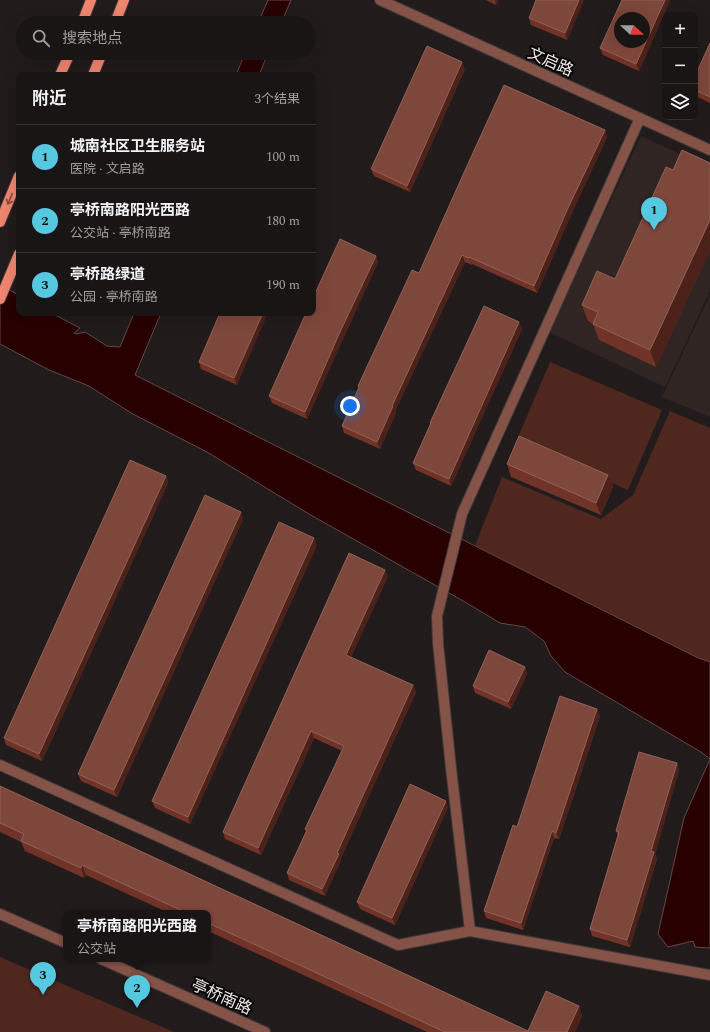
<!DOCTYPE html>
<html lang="zh">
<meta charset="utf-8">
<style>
body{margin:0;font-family:Spectral,"Noto Sans SC",serif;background:#262222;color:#f1f3f6}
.controls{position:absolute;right:12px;top:12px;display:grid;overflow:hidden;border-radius:8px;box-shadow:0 4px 16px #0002}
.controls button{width:36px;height:36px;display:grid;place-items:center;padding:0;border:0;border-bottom:1px solid #373434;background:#191514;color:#f1f3f6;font:20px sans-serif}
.compass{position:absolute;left:614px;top:12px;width:36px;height:36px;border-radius:50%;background:#191514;box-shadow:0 4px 16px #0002;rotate:112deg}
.you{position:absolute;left:350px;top:406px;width:14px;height:14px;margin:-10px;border:3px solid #fff;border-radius:50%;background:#1a73e8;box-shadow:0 0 0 6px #1a73e833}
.badge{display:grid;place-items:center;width:26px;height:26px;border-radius:50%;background:#56c9e0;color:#111;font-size:13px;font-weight:700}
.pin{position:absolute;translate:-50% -33px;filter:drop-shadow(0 1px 2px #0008)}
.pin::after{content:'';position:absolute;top:21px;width:14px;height:12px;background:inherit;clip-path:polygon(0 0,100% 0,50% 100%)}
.popup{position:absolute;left:63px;top:910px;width:148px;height:52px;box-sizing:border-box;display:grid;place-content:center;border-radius:8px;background:#191514;filter:drop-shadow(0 1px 3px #0005);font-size:13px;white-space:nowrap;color:#9f9fa0}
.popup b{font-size:15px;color:#f1f3f6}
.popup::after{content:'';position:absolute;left:50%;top:100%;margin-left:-8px;border:8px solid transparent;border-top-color:#191514}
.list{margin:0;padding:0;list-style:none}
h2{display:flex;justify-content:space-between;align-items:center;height:52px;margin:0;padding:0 16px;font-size:17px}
h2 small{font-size:13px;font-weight:400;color:#9f9fa0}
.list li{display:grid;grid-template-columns:26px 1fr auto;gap:12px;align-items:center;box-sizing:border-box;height:64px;padding:0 16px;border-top:1px solid #373434}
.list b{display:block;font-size:15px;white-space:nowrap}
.list p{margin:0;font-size:13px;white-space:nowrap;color:#9f9fa0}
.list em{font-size:13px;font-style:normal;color:#9f9fa0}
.icon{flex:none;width:22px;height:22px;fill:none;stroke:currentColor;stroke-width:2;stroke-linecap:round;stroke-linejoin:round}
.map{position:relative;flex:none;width:710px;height:1032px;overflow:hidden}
.search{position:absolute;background:#191514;box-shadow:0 4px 16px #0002;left:16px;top:16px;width:300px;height:44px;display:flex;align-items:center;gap:10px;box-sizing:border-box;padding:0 14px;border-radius:22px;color:#9f9fa0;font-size:15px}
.panel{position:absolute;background:#191514;box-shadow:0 4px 16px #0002;left:16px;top:72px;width:300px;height:244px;border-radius:8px}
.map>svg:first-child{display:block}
</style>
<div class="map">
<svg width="710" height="1032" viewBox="0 0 710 1032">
<rect width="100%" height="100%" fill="#211c1b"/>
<!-- built -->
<g fill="#302523">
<polygon points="641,136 710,168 710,291 665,387 549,332"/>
<polygon points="710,295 710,417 662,397"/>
</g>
<!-- green -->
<g fill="#4f271f">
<polygon points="550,362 662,410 628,490 516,442"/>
<polygon points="670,411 710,428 710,662 698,658 475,546 502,477 601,519 633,495"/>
<polygon points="0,957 174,1032 0,1032"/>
</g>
<!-- water -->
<g fill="#280000" stroke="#644746">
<polygon points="268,0 291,0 281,23 258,23"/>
<polygon points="245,53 268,53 259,75 236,75"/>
<polygon points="0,285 19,295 19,313 51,313 80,328 74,333 77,334 85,332 107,346 120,347 134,313 161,313 135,375 698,658 710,662 710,948 695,947 693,941 668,947 658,934 684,818 710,759 701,752 565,672 551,656 544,641 525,627 500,623 465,602 309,514 207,452 131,413 89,386 49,370 0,344"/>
</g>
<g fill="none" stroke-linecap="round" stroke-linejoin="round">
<!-- minor casing -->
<g stroke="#3e3938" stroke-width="12">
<g id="minor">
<polyline points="380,0 710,150"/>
<polyline points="0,765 398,945 470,931 710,975"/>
<polyline points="0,914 66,943"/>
<polyline points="470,931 451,768 438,643 437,616 462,514 640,118"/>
<polyline points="101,959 265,1032"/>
</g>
</g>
<!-- major casing -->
<g stroke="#3e3938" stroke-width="12">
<g id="major">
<polyline points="82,23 91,0"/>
<polyline points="115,23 124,0"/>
<polyline points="60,75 70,53"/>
<polyline points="93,75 102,53"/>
<polyline points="0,222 19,176"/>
<polyline points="0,299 19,254"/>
</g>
</g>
<!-- minor -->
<use href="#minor" stroke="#855247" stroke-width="10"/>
<!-- major -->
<use href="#major" stroke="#ef856f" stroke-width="10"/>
</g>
<!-- wall -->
<g fill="#713327">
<polygon points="486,0 498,0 496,5"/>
<polygon points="584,0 567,40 531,25 529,18"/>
<polygon points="622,0 670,0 639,71 603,55 600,48"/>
<polygon points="710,43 710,103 695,96 695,76"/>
<polygon points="465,69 410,192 374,176 371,169"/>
<polygon points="605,130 607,137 571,215 537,293 472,264 472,265 465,262 395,411 396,413 380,449 344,433 342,426 359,388 358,386 419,273"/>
<polygon points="710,163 710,250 656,367 599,340 593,324 588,321 582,305 615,279 673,170"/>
<polygon points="376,256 378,262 342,341 307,419 272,403 269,396"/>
<polygon points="220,313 237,385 201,369 199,362"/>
<polygon points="522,329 451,486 416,470 413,463 430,425 430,423"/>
<polygon points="507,464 608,475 613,487 601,515 511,477"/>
<polygon points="166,476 168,483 42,761 6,745 4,738"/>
<polygon points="243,519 117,797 81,781 78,774"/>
<polygon points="317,545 190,824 155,808 152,801"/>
<polygon points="388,576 351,657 413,685 416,692 341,858 341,860 325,896 289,880 287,873 306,832 305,829 342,751 314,738 261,855 225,839 223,832"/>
<polygon points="525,667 527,674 511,709 475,693 473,686"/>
<polygon points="597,709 600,716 559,839 554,838 523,930 486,918 484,911 517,827"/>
<polygon points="677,763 679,770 655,854 657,859 630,947 592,936 590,929 618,836 616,831"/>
<polygon points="0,786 528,1031 579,1006 582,1016 575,1032 427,1032 208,931 208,913 169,913 86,875 84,878 25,851 21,842 0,832"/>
<polygon points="448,807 395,925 360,909 357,902"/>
</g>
<!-- shaded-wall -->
<g fill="#4b2119">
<polygon points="495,0 498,0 496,5"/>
<polygon points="579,0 584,0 567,40 565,33"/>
<polygon points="665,0 670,0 639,71 636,64"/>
<polygon points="462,62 465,69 410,192 407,186"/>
<polygon points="605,130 607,137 571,215 537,293 534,286 568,208"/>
<polygon points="710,220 710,250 656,367 650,350"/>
<polygon points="462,255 465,262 395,411 396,413 380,449 377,442 392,406"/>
<polygon points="376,256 378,262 342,341 307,419 305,412 339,334"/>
<polygon points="469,257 472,264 472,265 469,258"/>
<polygon points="263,313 268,313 237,385 234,378"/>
<polygon points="519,322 522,329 451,486 449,479"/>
<polygon points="608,475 613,487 601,515 596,503"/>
<polygon points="166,476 168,483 42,761 39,754"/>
<polygon points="241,512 243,519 117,797 114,790"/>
<polygon points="314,538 317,545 190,824 188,817"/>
<polygon points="385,570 388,576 349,662 346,655"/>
<polygon points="525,667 527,674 511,709 508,702"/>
<polygon points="413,685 416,692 341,858 341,860 325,896 322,889 337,853"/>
<polygon points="597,709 600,716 559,839 556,833"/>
<polygon points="311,731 314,738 261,855 258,848"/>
<polygon points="677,763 679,770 655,854 657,859 630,947 627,940 651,851"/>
<polygon points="446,801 448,807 395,925 392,918"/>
<polygon points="552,831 554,838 523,930 521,923"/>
<polygon points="82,865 86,875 84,878 81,868"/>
<polygon points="579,1006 582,1016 575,1032 567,1032"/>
</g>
<!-- building -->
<g fill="#7e473c" stroke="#906157" fill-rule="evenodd">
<polygon points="536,0 579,0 565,33 529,18"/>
<path d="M622,0h43l-29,64 -36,-16zM620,18h24v24h-24z"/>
<polygon points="710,43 710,97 695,90 695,76"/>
<polygon points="427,46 462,62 407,186 371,169"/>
<polygon points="504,85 605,130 568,208 534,286 469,257 469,258 462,255 392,406 393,406 377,442 342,426 359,387 358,386 412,270 419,273 467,166"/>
<polygon points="682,150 710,163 710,220 650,350 593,324 598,312 582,305 597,271 615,279 666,167 673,170"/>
<polygon points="340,239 376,256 339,334 305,412 269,396 306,313 313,313 313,298"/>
<polygon points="484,306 519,322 449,479 413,463 431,423 430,423"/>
<polygon points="220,313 263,313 234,378 199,362"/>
<polygon points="519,436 608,475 596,503 507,464"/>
<polygon points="130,460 166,476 39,754 4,738"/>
<polygon points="205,495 241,512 114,790 78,774"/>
<polygon points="279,522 314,538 188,817 152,801"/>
<polygon points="349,553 385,570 346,655 413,685 337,853 339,854 322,889 287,873 307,830 305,829 344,746 311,731 258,848 223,832"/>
<polygon points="489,650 525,667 508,702 473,686"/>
<polygon points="560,696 597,709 556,833 552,831 521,923 484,911 513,825 517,827"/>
<polygon points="639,752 677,763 651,851 654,852 627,940 590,929 619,832 616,831"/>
<polygon points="410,784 446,801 392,918 357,902"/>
<polygon points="0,786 528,1031 546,991 579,1006 567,1032 445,1032 208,923 208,913 187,913 82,865 81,868 21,841 24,834 0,823"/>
</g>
<!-- one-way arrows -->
<defs><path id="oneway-shaft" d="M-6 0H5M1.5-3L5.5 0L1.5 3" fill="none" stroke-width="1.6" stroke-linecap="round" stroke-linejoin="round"/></defs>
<use stroke="#884c40" href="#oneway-shaft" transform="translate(10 199) rotate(112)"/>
<g text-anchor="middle" stroke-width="4" stroke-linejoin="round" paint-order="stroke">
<!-- street labels -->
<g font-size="16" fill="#efeceb" stroke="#090707">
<text transform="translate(551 61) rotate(24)" y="6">文启路</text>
<text transform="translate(222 996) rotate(24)" y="6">亭桥南路</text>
</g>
</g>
</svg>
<div class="controls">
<button>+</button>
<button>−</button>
<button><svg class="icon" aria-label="layers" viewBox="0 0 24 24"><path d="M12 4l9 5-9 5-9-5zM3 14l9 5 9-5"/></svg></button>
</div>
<svg class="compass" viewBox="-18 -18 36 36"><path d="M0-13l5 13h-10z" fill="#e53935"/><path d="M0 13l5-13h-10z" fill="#9f9fa0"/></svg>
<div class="you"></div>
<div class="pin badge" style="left:654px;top:230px">1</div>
<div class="pin badge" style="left:137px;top:1008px">2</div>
<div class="popup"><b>亭桥南路阳光西路</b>公交站</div>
<div class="pin badge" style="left:43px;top:995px">3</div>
<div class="search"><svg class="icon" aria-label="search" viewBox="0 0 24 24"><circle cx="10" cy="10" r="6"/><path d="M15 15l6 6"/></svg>搜索地点</div>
<section class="panel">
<h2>附近<small>3个结果</small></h2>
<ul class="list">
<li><span class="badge">1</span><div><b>城南社区卫生服务站</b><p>医院 · 文启路</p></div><em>100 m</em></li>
<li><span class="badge">2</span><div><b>亭桥南路阳光西路</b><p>公交站 · 亭桥南路</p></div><em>180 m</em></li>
<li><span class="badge">3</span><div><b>亭桥路绿道</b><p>公园 · 亭桥南路</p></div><em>190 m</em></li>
</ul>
</section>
</div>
